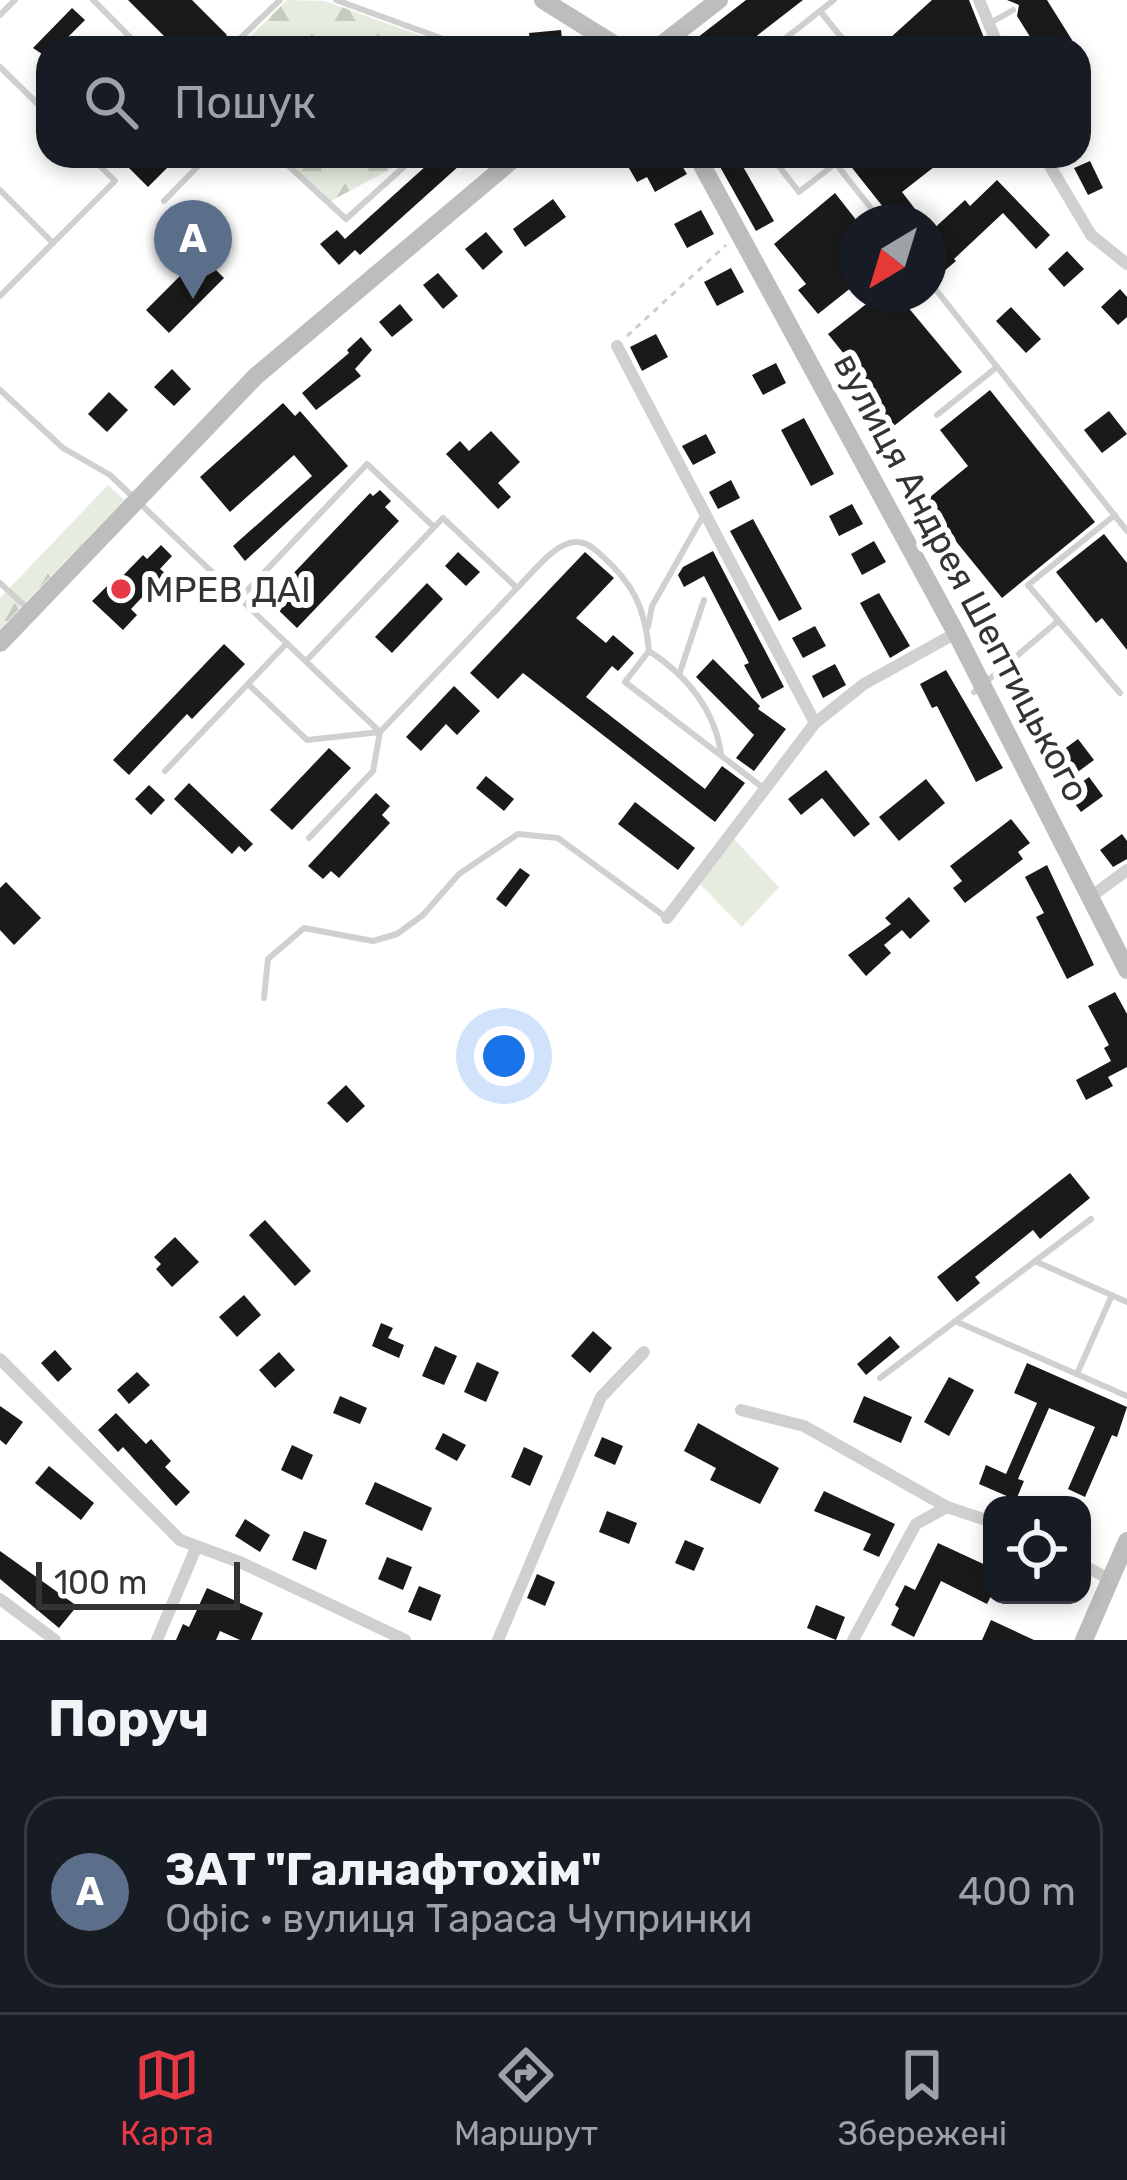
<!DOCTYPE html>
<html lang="uk">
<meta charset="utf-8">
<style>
body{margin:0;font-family:Rubik,sans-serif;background:#20242c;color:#f1f3f6}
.controls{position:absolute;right:36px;bottom:36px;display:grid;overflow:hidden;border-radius:24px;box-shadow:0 6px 18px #0003}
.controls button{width:108px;height:108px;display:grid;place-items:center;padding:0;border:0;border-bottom:3px solid #363941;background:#171b24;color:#f1f3f6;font:60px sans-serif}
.compass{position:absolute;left:839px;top:204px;width:108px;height:108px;border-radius:50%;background:#171b24;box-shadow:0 6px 18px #0003;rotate:218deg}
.scale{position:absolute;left:36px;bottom:30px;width:204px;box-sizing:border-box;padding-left:12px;border:6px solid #333;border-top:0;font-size:33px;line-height:42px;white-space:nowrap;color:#333;-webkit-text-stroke:9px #fff;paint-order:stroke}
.you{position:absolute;left:504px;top:1056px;width:42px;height:42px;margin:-30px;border:9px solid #fff;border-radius:50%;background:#1a73e8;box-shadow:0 0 0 18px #1a73e833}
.badge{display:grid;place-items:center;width:78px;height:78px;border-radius:50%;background:#e63946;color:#fff;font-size:39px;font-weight:700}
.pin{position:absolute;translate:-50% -99px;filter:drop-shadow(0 3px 6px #0008)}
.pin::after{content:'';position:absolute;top:63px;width:42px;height:36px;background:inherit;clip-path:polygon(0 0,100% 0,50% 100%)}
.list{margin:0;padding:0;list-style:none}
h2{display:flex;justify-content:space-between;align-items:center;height:156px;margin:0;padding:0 48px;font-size:51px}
h2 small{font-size:39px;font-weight:400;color:#9ea1a6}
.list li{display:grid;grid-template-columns:78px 1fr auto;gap:36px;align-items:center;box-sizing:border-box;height:192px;margin:0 24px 24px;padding:0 24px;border:3px solid #363941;border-radius:36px}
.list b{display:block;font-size:45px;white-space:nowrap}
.list p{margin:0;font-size:39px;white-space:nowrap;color:#9ea1a6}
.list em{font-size:39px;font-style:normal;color:#9ea1a6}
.icon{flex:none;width:66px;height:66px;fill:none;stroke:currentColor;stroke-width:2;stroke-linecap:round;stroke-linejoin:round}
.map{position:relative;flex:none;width:1127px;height:1640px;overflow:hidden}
.search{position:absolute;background:#171b24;box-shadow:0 6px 18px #0003;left:36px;right:36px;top:36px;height:132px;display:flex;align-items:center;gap:30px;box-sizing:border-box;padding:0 42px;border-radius:36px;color:#9ea1a6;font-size:45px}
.sheet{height:372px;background:#171b24}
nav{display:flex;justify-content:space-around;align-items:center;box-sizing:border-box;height:168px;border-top:3px solid #363941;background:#171b24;font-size:33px;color:#9ea1a6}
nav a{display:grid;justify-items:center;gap:6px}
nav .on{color:#e63946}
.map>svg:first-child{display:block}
</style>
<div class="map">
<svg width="1127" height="1640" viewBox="0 0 1127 1640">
<defs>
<pattern id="forest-firs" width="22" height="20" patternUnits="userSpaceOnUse" patternTransform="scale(3)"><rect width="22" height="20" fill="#e6ecdf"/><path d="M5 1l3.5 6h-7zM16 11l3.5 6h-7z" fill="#c6cbc0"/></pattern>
</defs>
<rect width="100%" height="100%" fill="#fff"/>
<!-- green -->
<polygon fill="#e6ecdf" points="733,838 779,887 742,927 699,883"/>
<!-- forest -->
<g fill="url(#forest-firs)">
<polygon points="287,0 325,1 441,43 440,48 239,48"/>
<polygon points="281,156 404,156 398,165 329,202"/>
<polygon points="108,485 124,500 0,629 0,598"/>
</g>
<!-- building -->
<g fill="#1a1a1a">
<polygon points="128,0 192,0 227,35 214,48 176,48"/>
<polygon points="746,0 803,0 741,48 684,48"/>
<polygon points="932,0 969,0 988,48 879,48"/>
<polygon points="1007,0 1047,0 1072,40 1059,48 1037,48 1017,16 1019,5"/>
<polygon points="72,8 85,20 57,48 48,48 48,58 33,48"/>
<polygon points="561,30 563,48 531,48 529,33"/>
<polygon points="117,156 179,156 148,187"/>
<polygon points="437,156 470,156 360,255 355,250 339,265 320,244 337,230 345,239"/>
<polygon points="622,156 676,156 687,174 655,192 647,177 637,182"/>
<polygon points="714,156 737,156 774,221 756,231"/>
<polygon points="859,156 948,156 902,192 925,222 895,222 849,164"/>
<polygon points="1090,161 1103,188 1088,195 1074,168"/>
<polygon points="997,180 1050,235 1036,249 1003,213 954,259 956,261 936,278 929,274 929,233 965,200 970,206"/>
<polygon points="835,193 857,221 857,283 818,314 798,290 806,284 774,244"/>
<polygon points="553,199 566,217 525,247 513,229"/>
<polygon points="701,210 714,234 687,248 674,224"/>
<polygon points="486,232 503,252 483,270 465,249"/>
<polygon points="1067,251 1084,269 1064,287 1048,269"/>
<polygon points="201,255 224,278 169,333 146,310"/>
<polygon points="731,268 744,292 717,306 704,282"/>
<polygon points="438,273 458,296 443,309 423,285"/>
<polygon points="1120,289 1127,297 1127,317 1118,325 1101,307"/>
<polygon points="879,294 897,294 962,372 890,429 851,381 860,374 828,334"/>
<polygon points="400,304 413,320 392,337 379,322"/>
<polygon points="1011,307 1041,339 1026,353 996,321"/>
<polygon points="656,334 668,357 642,371 630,347"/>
<polygon points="361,337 372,350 355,369 361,376 316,410 302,393 349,353 347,350"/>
<polygon points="776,363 786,383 763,395 752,375"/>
<polygon points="172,369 191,389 174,406 154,387"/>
<polygon points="990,390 1095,522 1002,598 924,502 968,466 940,430"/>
<polygon points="109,392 128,410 107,432 88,414"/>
<polygon points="283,403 295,416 300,411 348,466 245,561 233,546 312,476 294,455 230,512 200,477"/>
<polygon points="1109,411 1127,434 1102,453 1084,430"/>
<polygon points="804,418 834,474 811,486 781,430"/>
<polygon points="491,431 520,462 498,483 511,497 498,509 446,454 460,441 469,451"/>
<polygon points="706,434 716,453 693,465 682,446"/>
<polygon points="731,480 740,498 718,509 709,492"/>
<polygon points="380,490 391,501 385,507 399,521 297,628 268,600 370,493 373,496"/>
<polygon points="852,504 863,524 839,536 829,516"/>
<polygon points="753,519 802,609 779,621 730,531"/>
<polygon points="1104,534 1127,563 1127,650 1102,618 1096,623 1056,572"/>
<polygon points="874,541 886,562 862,575 851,554"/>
<polygon points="161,545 172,556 160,569 165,573 131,609 137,615 123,630 92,601 107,586 110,589 143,555 147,559"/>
<polygon points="713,551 784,687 762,699 744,665 749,663 704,576 684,587 678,575 683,567"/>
<polygon points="458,552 480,572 466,586 445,566"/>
<polygon points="585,552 614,578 576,618 606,643 613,635 634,653 618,671 612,666 586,697 705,789 722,766 745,783 715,822 523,673 498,699 470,673"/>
<polygon points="427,583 443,599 392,653 375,637"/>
<polygon points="879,593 910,646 890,658 860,603"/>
<polygon points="815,626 826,646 803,658 792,638"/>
<polygon points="224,644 245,664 192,719 187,714 129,775 113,760"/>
<polygon points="713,659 760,706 758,709 786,729 754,771 736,758 754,735 696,677"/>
<polygon points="835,664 846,685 823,698 812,676"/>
<polygon points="946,670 1003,768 976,782 937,706 932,708 920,684"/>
<polygon points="454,686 480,711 457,735 446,724 421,751 406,737"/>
<polygon points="1078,739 1094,760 1075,774 1059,753"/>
<polygon points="329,748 351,768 292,830 270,810"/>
<polygon points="826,770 870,824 854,837 822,798 801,815 788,799"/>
<polygon points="486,776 514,799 504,811 476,788"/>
<polygon points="1089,777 1103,796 1081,812 1067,793"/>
<polygon points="926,779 945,803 899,841 879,817"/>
<polygon points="189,783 253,844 245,852 239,846 232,854 174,799"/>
<polygon points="149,785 165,800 151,815 135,799"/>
<polygon points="376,793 390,806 382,815 390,823 339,878 331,871 323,879 308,866"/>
<polygon points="635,802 695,848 678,870 618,824"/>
<polygon points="1011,819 1030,843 1018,852 1023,859 965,903 953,888 962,881 950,866"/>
<polygon points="1122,834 1127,841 1127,859 1113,867 1100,850"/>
<polygon points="1047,865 1094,965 1067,979 1036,917 1044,913 1025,877"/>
<polygon points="520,868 530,875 506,907 496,899"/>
<polygon points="6,882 41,918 14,945 0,930 0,888"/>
<polygon points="909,897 930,921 910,939 902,930 884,945 891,953 866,976 848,955 891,924 885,918"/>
<polygon points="1115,992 1127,1014 1127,1067 1108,1077 1113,1086 1086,1100 1076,1080 1111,1061 1104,1048 1109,1045 1088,1006"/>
<polygon points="346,1085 365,1106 347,1123 327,1103"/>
<polygon points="1070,1173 1090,1198 1040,1239 1033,1230 975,1277 980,1283 957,1302 937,1277"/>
<polygon points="265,1220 311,1271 295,1286 249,1235"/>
<polygon points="175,1237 199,1262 172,1287 156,1269 161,1264 154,1257"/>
<polygon points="244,1295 261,1315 237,1337 219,1317"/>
<polygon points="381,1323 393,1328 388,1338 404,1345 399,1358 372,1346"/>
<polygon points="593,1331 612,1348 590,1373 571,1356"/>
<polygon points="890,1336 900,1347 866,1375 857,1364"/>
<polygon points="435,1346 457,1356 444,1385 422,1376"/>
<polygon points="55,1350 72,1369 58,1382 41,1363"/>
<polygon points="279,1352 295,1370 275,1388 259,1370"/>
<polygon points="477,1362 499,1372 486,1402 464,1392"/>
<polygon points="1027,1363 1127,1407 1117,1437 1112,1435 1085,1497 1068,1489 1095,1427 1049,1408 1018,1479 1024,1481 1016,1500 979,1484 986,1465 1006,1474 1037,1403 1014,1393"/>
<polygon points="137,1372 150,1385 129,1404 117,1390"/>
<polygon points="949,1377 974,1390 949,1436 924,1422"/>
<polygon points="340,1396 367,1408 360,1424 333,1413"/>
<polygon points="864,1396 912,1417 901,1443 853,1422"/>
<polygon points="0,1406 23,1422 6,1445 0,1440"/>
<polygon points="116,1413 146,1444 151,1439 171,1461 165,1467 190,1492 176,1506 123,1447 118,1452 98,1430"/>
<polygon points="698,1423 779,1468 760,1504 710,1480 716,1468 684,1451"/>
<polygon points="443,1433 466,1445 457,1461 435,1449"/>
<polygon points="602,1437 623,1446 615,1465 594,1456"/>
<polygon points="292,1445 313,1455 302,1480 281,1470"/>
<polygon points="524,1447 543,1456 530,1486 511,1477"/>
<polygon points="49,1466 94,1503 81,1520 35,1483"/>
<polygon points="375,1482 432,1508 422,1531 365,1504"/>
<polygon points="824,1491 895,1524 879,1557 863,1550 871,1534 814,1511"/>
<polygon points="607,1511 637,1523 629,1544 599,1532"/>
<polygon points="245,1519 270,1535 260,1552 235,1536"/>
<polygon points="304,1531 327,1540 316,1570 292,1560"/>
<polygon points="685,1540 704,1548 694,1571 675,1563"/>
<polygon points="938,1543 992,1568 992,1594 987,1604 941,1581 914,1637 891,1625 899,1608 895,1605 905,1585 915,1590"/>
<polygon points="0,1551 77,1606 59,1628 0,1579"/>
<polygon points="387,1557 412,1567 403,1590 378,1579"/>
<polygon points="537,1574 555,1582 545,1606 527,1598"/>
<polygon points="419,1586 441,1595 431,1621 408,1612"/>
<polygon points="207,1588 263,1613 251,1640 240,1640 220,1631 216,1640 176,1640 183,1624 189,1627"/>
<polygon points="816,1605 845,1617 836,1640 807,1628"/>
<polygon points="991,1620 1034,1640 982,1640"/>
</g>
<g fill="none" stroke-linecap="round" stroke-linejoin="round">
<!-- path -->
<polyline stroke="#cdcdcd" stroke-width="3" stroke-dasharray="6 6" stroke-linecap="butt" points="627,336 726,245"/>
<!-- lane -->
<g stroke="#d0d0d0" stroke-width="6">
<polyline points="93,0 141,48"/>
<polyline points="336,0 446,40 446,48"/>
<polyline points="820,11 850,48"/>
<polyline points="0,15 15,0"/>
<polyline points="992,22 1013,10"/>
<polyline points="230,48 280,0"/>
<polyline points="773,48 834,0"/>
<polyline points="0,67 48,114"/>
<polyline points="278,156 346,219 416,156"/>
<polyline points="771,156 799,192 845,156"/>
<polyline points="836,164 882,222"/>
<polyline points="0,190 53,243"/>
<polyline points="164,201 208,156"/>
<polyline points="929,281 1127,531"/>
<polyline points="0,296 115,181 90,156"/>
<polyline points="0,390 63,448 110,475 380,732 517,588 443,518 306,661"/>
<polyline points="937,415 997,367"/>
<polyline points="1115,515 1028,585 1120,693"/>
<polyline points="0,583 28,609"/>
<path d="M517,588c15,-14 37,-45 58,-46 11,-1 18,6 25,12 33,29 45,53 49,97l-24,31 137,105"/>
<polyline points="240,598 367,464 434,527"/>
<polyline points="648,627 652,606 703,516"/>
<path d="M649,651c37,24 65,58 72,102"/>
<polyline points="679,675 704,600"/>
<polyline points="248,684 307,740 380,732 373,771 309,838"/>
<polyline points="974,692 1058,621"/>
<polyline points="165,771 287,643"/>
<polyline points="264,998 268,959 304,928 373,941 397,934 423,915 459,874 518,834 558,838 667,918"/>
<polyline points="1037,1262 1127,1302"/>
<polyline points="955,1321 1127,1396"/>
<polyline points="1077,1374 1112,1295"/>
<polyline points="880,1378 1091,1219"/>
</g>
<!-- street -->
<g stroke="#d0d0d0" stroke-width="12">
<polyline points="979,0 999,48"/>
<polyline points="1044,156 1091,235 1127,264"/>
<polyline points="617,346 815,723"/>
<polyline points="1092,896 1127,870"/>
<polyline points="667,918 815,723 864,684 956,633"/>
<polyline points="0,1359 180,1540 242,1563 405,1640"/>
<polyline points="741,1410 804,1426 947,1507"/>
<polyline points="1082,1565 1110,1579"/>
<polyline points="0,1599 55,1640"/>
<polyline points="157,1640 196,1548"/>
<polyline points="498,1640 601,1397 644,1352"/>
<polyline points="853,1640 916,1524 947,1507 992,1522"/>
</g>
<!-- secondary -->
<g stroke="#bdbdbd" stroke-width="18">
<polyline points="543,0 620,48"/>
<polyline points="657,48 719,0"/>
<polyline points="697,156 956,633 1127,970"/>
<polyline points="0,643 256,376 517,156"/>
<polyline points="1084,1640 1127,1541"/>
</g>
</g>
<!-- markers -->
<circle fill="#e63946" stroke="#fff" stroke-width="4.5" cx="121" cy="589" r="12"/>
<g text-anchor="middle" stroke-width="12" stroke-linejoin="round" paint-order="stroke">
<!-- street labels -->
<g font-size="36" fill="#333" stroke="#fff">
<text transform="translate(962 577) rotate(62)" y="13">вулиця Андрея Шептицького</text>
</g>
<!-- poi labels -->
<g font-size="36" fill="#333" stroke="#fff" text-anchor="start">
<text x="145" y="602">МРЕВ ДАІ</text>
</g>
</g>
</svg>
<div class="controls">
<button><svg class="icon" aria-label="locate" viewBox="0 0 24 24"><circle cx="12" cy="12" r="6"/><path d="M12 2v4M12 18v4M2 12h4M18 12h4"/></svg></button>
</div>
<svg class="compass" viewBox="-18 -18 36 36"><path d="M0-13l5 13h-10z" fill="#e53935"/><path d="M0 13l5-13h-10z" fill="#9ea1a6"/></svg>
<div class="scale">100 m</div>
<div class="you"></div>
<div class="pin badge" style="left:193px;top:299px;background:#5c6f8a">A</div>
<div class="search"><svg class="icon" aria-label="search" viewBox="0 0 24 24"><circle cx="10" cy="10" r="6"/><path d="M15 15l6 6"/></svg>Пошук</div>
</div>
<section class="sheet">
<h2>Поруч<small></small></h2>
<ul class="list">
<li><span class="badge" style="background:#5c6f8a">A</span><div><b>ЗАТ &quot;Галнафтохім&quot;</b><p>Офіс · вулиця Тараса Чупринки</p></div><em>400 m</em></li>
</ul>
</section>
<nav>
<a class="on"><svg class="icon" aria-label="map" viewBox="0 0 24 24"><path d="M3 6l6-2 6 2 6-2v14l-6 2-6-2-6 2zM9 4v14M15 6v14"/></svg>Карта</a>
<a><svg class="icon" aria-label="directions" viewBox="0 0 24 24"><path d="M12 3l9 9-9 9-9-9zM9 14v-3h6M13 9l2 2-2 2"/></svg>Маршрут</a>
<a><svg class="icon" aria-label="saved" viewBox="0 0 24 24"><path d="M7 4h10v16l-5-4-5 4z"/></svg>Збережені</a>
</nav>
